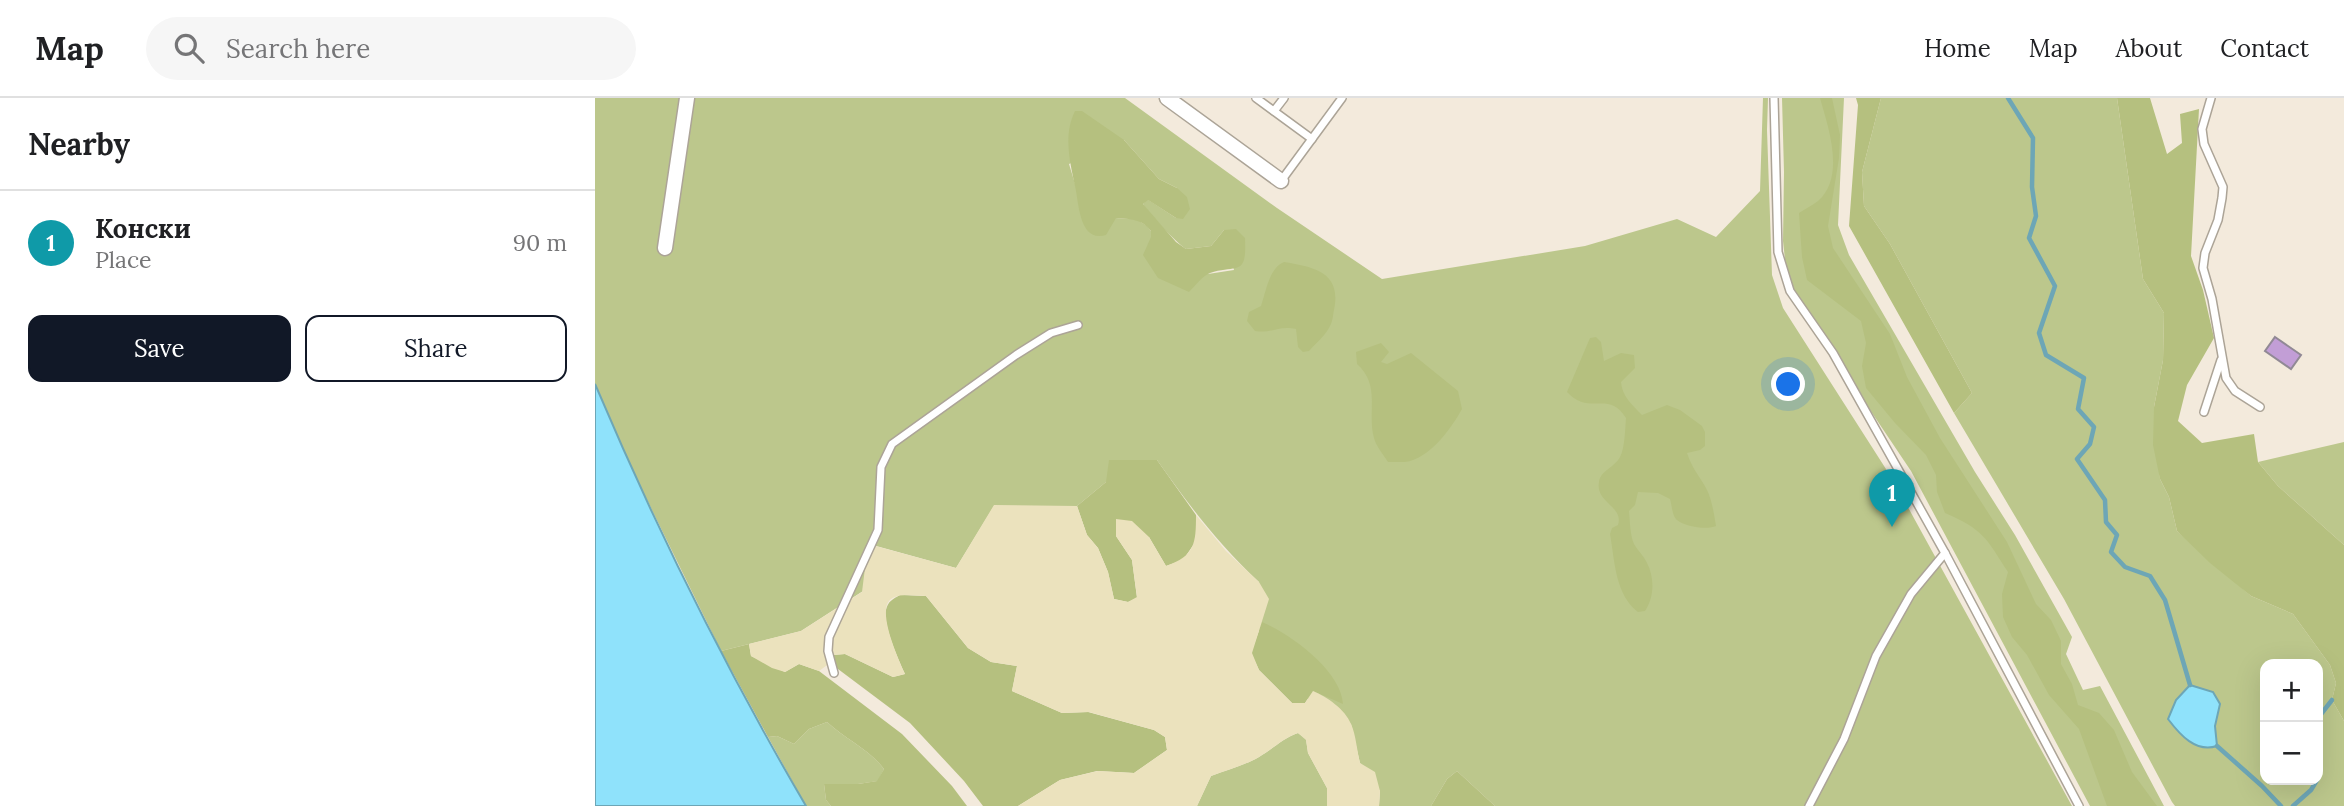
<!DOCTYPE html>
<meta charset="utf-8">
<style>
body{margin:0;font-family:Lora,serif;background:#f6f6f6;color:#202124}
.controls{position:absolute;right:21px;bottom:21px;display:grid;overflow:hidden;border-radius:14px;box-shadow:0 7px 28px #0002}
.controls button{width:63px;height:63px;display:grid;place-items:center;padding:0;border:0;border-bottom:2px solid #e0e0e0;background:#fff;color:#202124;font:35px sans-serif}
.you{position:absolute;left:1194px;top:287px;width:24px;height:24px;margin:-18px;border:5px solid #fff;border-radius:50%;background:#1a73e8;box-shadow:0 0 0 10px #1a73e833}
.badge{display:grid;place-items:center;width:46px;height:46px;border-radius:50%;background:#111827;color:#fff;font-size:23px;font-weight:700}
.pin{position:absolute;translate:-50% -58px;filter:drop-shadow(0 2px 4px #0008)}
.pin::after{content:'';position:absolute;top:37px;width:24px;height:21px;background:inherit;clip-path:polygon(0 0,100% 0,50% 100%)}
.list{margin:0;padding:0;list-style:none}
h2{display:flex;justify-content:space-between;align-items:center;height:91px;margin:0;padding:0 28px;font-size:30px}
h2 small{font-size:23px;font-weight:400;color:#757577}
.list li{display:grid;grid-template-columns:46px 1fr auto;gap:21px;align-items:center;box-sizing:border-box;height:105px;padding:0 28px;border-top:2px solid #e0e0e0}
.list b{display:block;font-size:26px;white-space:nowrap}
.list p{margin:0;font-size:23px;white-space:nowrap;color:#757577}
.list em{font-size:23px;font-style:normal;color:#757577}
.actions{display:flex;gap:14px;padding:21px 28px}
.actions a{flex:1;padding:16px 0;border:2px solid #111827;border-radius:14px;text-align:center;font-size:24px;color:#111827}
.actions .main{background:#111827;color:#fff}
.icon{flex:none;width:38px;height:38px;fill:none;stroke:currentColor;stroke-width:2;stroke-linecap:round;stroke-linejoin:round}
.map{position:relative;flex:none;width:1749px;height:708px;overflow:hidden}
header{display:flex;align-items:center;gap:42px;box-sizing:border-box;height:98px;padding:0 35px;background:#fff;border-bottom:2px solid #e0e0e0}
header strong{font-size:33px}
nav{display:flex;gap:38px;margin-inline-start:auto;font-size:24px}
.search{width:490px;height:63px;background:#f6f6f6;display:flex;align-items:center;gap:18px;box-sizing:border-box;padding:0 24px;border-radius:38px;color:#757577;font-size:26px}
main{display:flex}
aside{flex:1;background:#fff}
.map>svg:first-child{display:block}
</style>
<header>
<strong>Map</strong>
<div class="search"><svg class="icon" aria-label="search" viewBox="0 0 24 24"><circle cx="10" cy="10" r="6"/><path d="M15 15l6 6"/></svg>Search here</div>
<nav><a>Home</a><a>Map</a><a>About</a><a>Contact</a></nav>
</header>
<main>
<aside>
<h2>Nearby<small></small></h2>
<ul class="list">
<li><span class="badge" style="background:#0f9aa8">1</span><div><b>Конски</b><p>Place</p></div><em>90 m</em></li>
</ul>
<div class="actions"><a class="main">Save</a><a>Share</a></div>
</aside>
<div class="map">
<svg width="1749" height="708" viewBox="0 0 1749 708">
<rect width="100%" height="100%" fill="#f3eadc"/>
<!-- green -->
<g fill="#bcc78c" fill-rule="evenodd">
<path d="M0,0h530l152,110 105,71 203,-33 92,-27 39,18 44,-46 3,-93h5l-1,32 5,145 11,33 110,172 179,326h-577l-38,-35 -10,8 -16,27h-52l1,-15 -20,-28 -9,-39 -92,-54v-88c-40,-37 -71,-78 -102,-122l-51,22 -29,24h-83l-38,62 -87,-24 -6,47 -62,40 -80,20 -94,-192 -32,-75zM529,42l35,39 18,9 -1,30 -29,-19 -4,5c4,8 35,40 43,45l25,-3 13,-16 10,40 -26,4 -57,-37v-6l-4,-5 -11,-7 -20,-1 -40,-31 -7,-23z"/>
<polygon points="1187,0 1249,0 1243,127 1254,157 1380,374 1420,437 1477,539 1471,556 1488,592 1505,588 1569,708 1495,708 1316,373 1216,224 1192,180 1188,143 1189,74"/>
<path d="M1286,0h236l26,181 21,34 -1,47 -9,47 6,72 9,18 8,34 74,65 42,18 37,51 6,18 -4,17 12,21v85h-169l-3,-4 -108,-203 -110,-186 18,-20 -82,-149 -26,-38 -2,-34zM1670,566h53v116h-53zM1594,587l24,7 7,12 -5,22z"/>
<polygon points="1749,344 1749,447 1683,388 1663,364"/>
<path d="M232,624c18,17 42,27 57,47l-6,12 -20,3h-34l2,16 5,6h-25l-38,-69 9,-1 17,8 15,-15z"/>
<path d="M703,635l8,6 2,14 19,35v18h-130l14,-30c16,-6 34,-11 48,-19 14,-8 24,-19 39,-24z"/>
</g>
<!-- forest -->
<g fill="#b5c07f">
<path d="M1225,0h12l8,37 -1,23 -11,68 5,22 57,86 17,43 33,61 67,104 29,62 15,16 10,21v23l11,20 6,21 21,8 15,17 18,42 25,34h-50l-28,-77 -30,-34 -22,-40 -15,-18 -9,-20 -1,-23 6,-22c-22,-34 -24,-42 -63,-59l-8,-21 -1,-17 -10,-20 -31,-32 -29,-35 -4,-22 4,-23 -5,-22 -54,-41 -5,-23 -3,-44c6,-4 14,-8 19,-12 28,-25 10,-74 2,-103z"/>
<polygon points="1261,0 1286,0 1267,74 1269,108 1295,146 1377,295 1359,315 1254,128 1263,7"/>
<polygon points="1522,0 1555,0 1572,56 1587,45 1585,16 1604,11 1596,158 1608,192 1619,240 1592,287 1583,323 1607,345 1659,336 1663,364 1683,388 1749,447 1749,623 1737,602 1741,585 1735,567 1698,516 1656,498 1615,465 1582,433 1574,399 1565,381 1558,347 1559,309 1568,262 1569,215 1548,181"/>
<path d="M480,13h7l42,29 35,39 18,9 10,9 3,12 -7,10 -7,-1 -28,-18 -5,4 33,38 10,7 25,-3 13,-16 12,-1 9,9c2,40 -8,26 -35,35 -8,3 -15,13 -21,19l-31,-14 -15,-23 8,-18v-6c-9,-12 -21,-12 -35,-13l-10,17c-27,8 -27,-32 -31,-49 -5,-24 -12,-51 0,-75z"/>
<path d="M689,164c30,5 58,10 50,48 -1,4 -1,11 -4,16 -4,9 -14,17 -21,25l-6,1 -5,-5 -2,-18c-18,-4 -24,5 -41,2l-8,-10 2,-9 12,-6c5,-14 8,-38 23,-44z"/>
<path d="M1001,239l5,5 3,19 17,-8 13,2 1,13 -14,14c1,14 11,23 21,33l25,-10 13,5 22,16 3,6v14l-5,4 -13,3c5,15 11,21 19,35 6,11 8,26 10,38 -8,4 -31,1 -39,-6 -5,-4 -5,-15 -7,-21l-12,-6 -20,-1 -3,13 -6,6c1,10 1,24 5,33 4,7 10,12 13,19 8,15 7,35 -2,48l-7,1c-23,-18 -23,-50 -28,-78l2,-6 6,-3c6,-19 -23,-22 -19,-43 1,-11 16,-15 21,-25 5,-9 5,-28 6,-39 -18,-29 -35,-1 -59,-26l23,-54z"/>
<path d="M786,245l8,9 -8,10 6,2 24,-11 47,38 4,18c-11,20 -33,50 -57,53 -5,0 -12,0 -17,0 -5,-8 -12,-16 -14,-24 -7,-26 7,-53 -17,-74l-1,-12z"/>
<polygon points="514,362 562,362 601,417 601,443 588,462 571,468 554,439 521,438 537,462 542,500 533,504 519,501 513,474 503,450 492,437 482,408 511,384"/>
<path d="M305,497l26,1 42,52 23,14 26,4 -5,25 50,22 26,-1 66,18 11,7 2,13 -33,23 -37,-2 -37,9 -42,26h-35l-19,-25 -54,-58 -80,-60 3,-8 12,-1 48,23 12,-3c-6,-13 -23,-51 -19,-64 2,-9 7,-11 14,-15z"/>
<path d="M667,524c30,13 79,49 81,82l-30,-13 -8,12h-13l-33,-33 -8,-17z"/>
<path d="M154,546l2,12 34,16 14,-8 20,7 83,63 50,52 15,20h-136l-5,-6 -2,-16h34l19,-3 7,-12c-15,-20 -39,-30 -57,-47l-18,7 -15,15 -17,-8 -9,1 -47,-86z"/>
<polygon points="862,673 900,708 836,708 852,681"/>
</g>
<!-- sand -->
<path fill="#ebe2bd" d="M399,407l83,1 10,29 11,13 10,24 6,27 14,3 9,-5 -5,-37 -16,-24v-17l16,2 17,16 17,29c29,-10 30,-23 30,-51l30,36 33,31 10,17 -17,54 7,17 33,33h13l8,-12c14,6 32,18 38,33 5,11 6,27 9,39l15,9 5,19 -1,15h-52v-18l-19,-35 -2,-13 -8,-7c-15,5 -25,16 -39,24 -14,8 -32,13 -48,19l-14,30h-179l42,-26 38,-9 36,2 33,-23 -2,-13 -11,-7 -65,-18 -27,1 -50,-22 5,-25 -26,-4 -23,-14 -42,-52c-11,0 -29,-4 -37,5 -11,13 10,60 16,73l-12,3 -48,-23 -12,1 -3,8 -11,8 -20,-7 -14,8 -13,-4 -21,-12 -2,-12 52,-13 61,-39 6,-48 88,24z"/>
<!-- water -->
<g fill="#8fe2fb" stroke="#6da6b6" stroke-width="2">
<path d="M0,286c61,144 132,287 211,422h-211z"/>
<path d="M1595,587l23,7 7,12 -5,22 2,20c-21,7 -37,-11 -49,-27l8,-19z"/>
</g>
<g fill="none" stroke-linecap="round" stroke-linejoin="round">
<!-- stream -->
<g stroke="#6da6b6" stroke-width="4.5">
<polyline points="1413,0 1438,40 1437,89 1441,118 1434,140 1460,188 1444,235 1451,257 1489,280 1483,311 1499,329 1495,346 1482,361 1510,402 1511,424 1522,437 1516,454 1530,469 1555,478 1570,502 1595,587"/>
<polyline points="1723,620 1737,602"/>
<polyline points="1622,648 1667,688 1686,708"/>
<polyline points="1698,708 1716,692 1722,682"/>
</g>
</g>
<!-- building -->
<polygon fill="#c29ed6" stroke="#918995" stroke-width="2" points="1680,239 1706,257 1696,271 1670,253"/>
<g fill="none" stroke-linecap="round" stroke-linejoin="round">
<!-- lane casing -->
<g stroke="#aca497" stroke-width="10">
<g id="lane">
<polyline points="661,0 717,41"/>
<polyline points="1179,0 1183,154 1195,193 1238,255 1350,455 1484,708"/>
<polyline points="1616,0 1607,31 1609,46 1628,89 1627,100 1623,122 1610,155 1608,170 1617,201 1631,280 1640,293 1665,309"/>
<polyline points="679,13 689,0"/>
<polyline points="686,83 747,0"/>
<polyline points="1609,314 1626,262"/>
<polyline points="239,575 233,553 234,539 283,432 286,369 297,346 421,257 456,235 483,227"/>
<polyline points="1214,708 1249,641 1281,558 1316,496 1350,455"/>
</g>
</g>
<!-- street casing -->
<g stroke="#aca497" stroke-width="17">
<g id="street">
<polyline points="572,0 686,83"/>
<polyline points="70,150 92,0"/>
</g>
</g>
<!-- lane -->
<use href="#lane" stroke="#fff" stroke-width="7"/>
<!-- street -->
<use href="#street" stroke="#fff" stroke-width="14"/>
</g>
</svg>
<div class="controls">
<button>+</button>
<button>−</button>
</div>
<div class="you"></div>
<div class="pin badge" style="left:1297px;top:429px;background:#0f9aa8">1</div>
</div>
</main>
